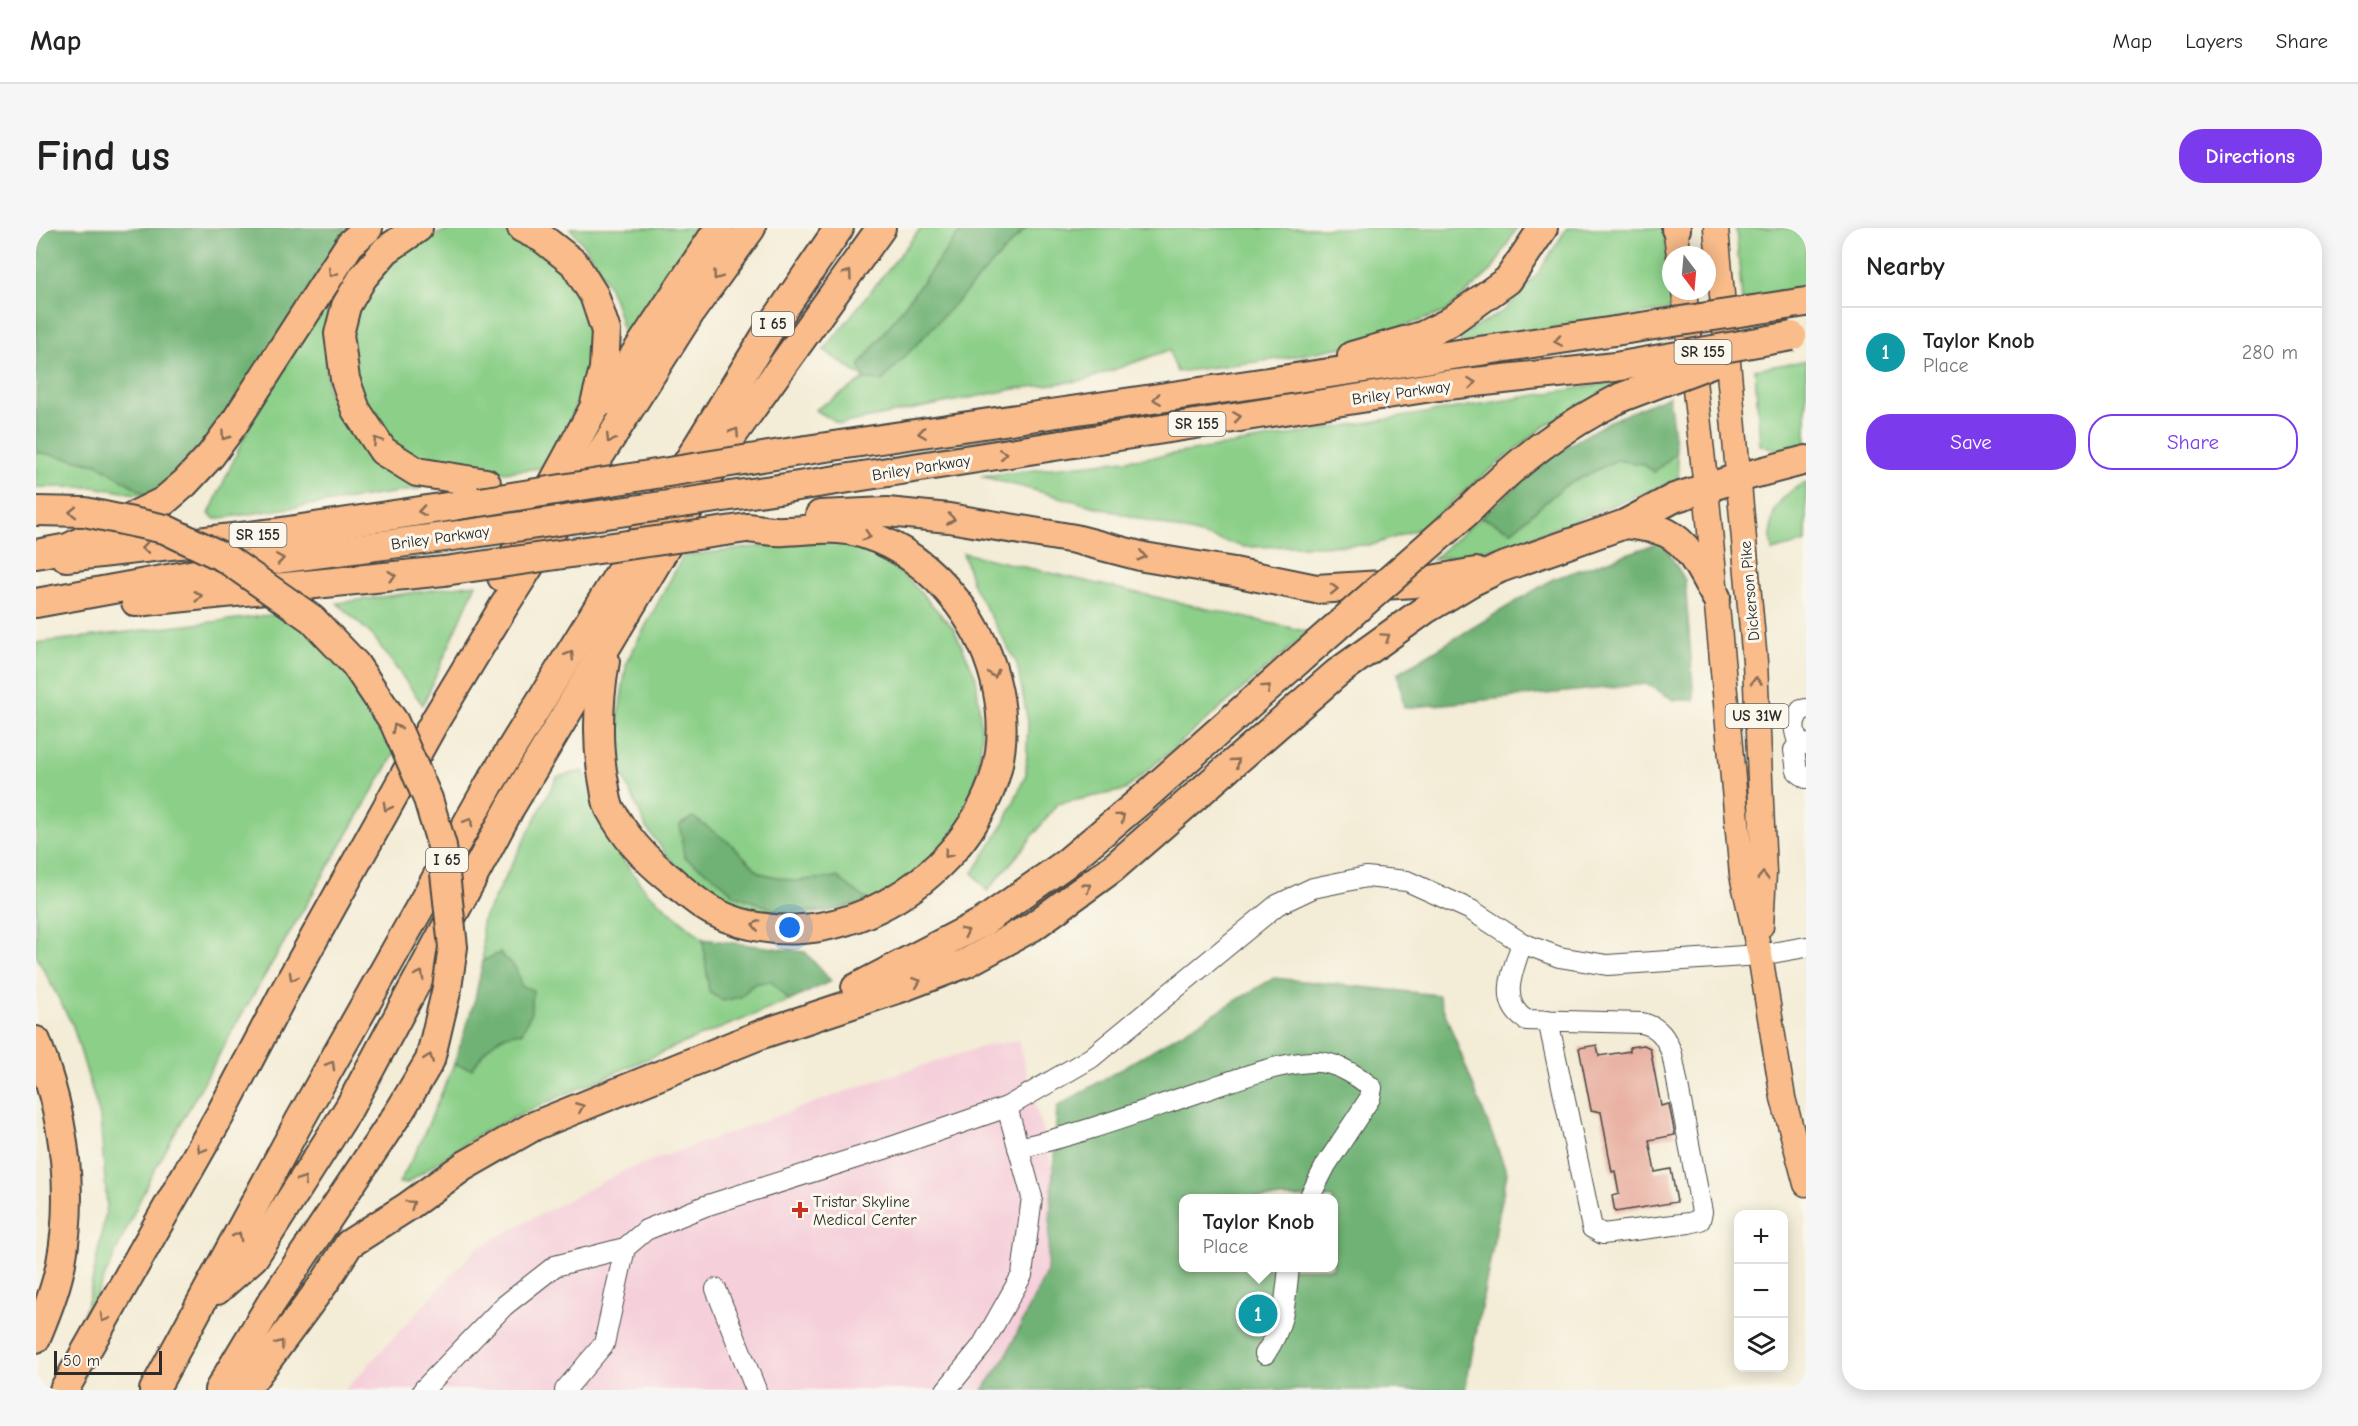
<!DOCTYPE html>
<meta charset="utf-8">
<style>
body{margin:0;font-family:"Comic Neue",sans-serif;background:#f6f6f6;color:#222}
.controls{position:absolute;right:18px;bottom:18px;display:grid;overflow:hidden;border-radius:12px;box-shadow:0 3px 15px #0003}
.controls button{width:54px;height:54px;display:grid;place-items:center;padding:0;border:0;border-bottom:2px solid #e0e0e0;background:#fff;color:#222;font:30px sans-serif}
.compass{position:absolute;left:1626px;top:18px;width:54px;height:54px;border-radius:50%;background:#fff;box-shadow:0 3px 15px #0003;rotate:164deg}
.scale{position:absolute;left:18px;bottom:15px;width:108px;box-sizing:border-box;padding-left:6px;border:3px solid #2b2b2b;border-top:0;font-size:16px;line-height:21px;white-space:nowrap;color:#2b2b2b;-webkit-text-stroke:4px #fbf7ec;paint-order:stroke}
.you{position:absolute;left:754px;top:700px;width:21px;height:21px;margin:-15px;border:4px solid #fff;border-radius:50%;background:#1a73e8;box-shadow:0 0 0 9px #1a73e833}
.badge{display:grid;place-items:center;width:39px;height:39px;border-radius:50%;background:#7c3aed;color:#fff;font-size:20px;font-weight:700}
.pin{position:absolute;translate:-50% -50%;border:3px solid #fff;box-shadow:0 2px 6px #0006}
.popup{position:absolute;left:1143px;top:966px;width:159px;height:78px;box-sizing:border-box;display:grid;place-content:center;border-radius:12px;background:#fff;filter:drop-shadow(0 2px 4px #0005);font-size:20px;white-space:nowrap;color:#767676}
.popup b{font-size:22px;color:#222}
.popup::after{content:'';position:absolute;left:50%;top:100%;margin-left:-12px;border:12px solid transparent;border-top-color:#fff}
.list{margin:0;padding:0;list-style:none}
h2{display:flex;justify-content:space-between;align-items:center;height:78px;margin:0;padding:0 24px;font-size:26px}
h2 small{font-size:20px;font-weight:400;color:#767676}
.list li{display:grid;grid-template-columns:39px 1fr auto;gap:18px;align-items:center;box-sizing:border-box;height:90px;padding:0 24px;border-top:2px solid #e0e0e0}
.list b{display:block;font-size:22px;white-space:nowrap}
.list p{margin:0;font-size:20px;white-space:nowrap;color:#767676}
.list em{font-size:20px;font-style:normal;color:#767676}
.actions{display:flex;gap:12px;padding:18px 24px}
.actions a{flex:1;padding:14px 0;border:2px solid #7c3aed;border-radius:24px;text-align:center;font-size:21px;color:#7c3aed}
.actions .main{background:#7c3aed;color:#fff}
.icon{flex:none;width:33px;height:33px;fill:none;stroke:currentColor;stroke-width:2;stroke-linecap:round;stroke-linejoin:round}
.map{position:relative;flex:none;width:1770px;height:1162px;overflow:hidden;border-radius:24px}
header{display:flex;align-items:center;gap:36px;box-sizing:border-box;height:84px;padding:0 30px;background:#fff;border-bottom:2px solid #e0e0e0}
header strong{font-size:28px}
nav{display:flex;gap:33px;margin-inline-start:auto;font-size:21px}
.intro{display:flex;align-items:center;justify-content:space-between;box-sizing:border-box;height:144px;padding:0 36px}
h1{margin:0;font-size:42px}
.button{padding:15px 27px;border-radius:24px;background:#7c3aed;color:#fff;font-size:21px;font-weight:700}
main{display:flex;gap:36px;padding:0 36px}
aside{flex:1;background:#fff;border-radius:24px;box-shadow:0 3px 15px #0003}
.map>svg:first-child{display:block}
</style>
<header>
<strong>Map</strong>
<nav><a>Map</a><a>Layers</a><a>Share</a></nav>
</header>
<div class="intro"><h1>Find us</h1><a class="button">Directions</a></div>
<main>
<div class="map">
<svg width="1770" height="1162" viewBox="0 0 1770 1162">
<rect width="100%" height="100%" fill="#fbf7ec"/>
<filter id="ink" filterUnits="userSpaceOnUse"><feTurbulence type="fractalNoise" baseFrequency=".0167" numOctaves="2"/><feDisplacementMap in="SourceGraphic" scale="12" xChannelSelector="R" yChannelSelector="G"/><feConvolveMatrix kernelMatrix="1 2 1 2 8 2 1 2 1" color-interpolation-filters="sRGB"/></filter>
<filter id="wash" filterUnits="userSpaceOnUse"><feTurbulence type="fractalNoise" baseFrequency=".008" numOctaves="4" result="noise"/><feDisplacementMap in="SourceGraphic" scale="24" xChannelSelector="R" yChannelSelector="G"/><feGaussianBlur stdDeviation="1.35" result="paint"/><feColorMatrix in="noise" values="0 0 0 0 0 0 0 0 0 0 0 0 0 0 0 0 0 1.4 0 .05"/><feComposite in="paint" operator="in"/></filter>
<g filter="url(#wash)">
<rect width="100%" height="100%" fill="#f3ecd6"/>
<!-- built -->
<polygon fill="#f5cfda" points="982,812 1017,943 1011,1043 969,1130 947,1162 309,1162 441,1020 587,943 850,849 946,819"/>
<!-- green -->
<g fill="#8bcf88" stroke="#5b7d5a" stroke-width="1.5">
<polygon points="428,0 451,0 476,5 532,46 551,91 553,137 530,206 514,239 458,245 402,242 351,211 318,154 315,101 333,56 355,30 383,13 415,1"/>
<path d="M534,0h137l-77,108 -7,-4c-9,-43 -25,-70 -53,-104z"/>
<polygon points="885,0 927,0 823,138 974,16 990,0 1481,0 1456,42 1409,84 1316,117 1250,130 1141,144 1133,122 1049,152 978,161 804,196 779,182 829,151 788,122"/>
<polygon points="1531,0 1627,0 1639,81 1425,115 1422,109 1469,82 1503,44"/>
<polygon points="1700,0 1770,0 1770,65 1706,73"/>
<polygon points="301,55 305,60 290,108 291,159 308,197 339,233 383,261 179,291 173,286 214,196"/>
<polygon points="1770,133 1770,220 1743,222 1724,217 1719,141"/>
<polygon points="1587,153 1589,158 1513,195 1441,252 1388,299 1336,317 1209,319 945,248 1125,228"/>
<polygon points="0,224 61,236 113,268 57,259 0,259"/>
<polygon points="1640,225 1643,251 1476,317 1396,332 1445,289 1476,303 1527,259 1580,232 1607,236 1618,244"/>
<path d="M1770,254v60l-34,9c-4,-35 1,-52 34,-69z"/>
<polygon points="801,314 837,324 874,353 918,401 940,449 946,508 940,560 923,602 877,650 834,674 801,649 758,653 724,645 694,615 649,629 679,649 699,667 789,684 743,689 695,673 642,641 611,601 585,543 582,490 591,433 647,328 753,315"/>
<polygon points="927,325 1273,404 1089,562 1021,576 986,622 951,663 937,645 968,596 990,546 992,494 981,436 937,357"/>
<polygon points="440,356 387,477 337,408 301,375"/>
<polygon points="251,385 302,427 362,520 202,793 113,952 54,1081 45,1092 53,1070 71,978 64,889 37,798 0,727 0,415"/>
<polygon points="548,543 571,610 610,663 667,711 673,764 704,769 718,756 735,753 753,773 645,816 521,870 445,905 370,956 363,955 383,918 418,836 436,841 451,818 476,804 485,758 480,741 464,725 447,733 446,694 521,549"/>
</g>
<!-- forest -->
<g fill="#70b274" stroke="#4e6e50" stroke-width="1.5" fill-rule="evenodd">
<polygon points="0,0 324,0 177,213 113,268 61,236 0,224"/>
<polygon points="927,0 990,0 846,153 830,152 823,138"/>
<polygon points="1633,168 1640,225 1618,244 1607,236 1580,232 1527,259 1476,303 1445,289 1518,226 1574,193"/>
<polygon points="1626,314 1649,352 1658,472 1638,472 1611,456 1368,480 1362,445 1517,351"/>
<polygon points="657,589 694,615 724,645 758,653 801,649 834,674 789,684 740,682 699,667 679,649 648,629 644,597"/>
<polygon points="667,711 769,724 795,753 753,773 735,753 718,756 704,769 687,773 673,764"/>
<path d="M464,725l16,16 5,17 12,4 -2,23 -9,20c-24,-2 -38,18 -50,36l-18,-5 21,-65 8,-38z"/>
<path d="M1238,750l164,17 69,178 -42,217h-482l22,-32 42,-87 10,-164zM1147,970h150v70h-150z"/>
</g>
<g id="blocks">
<!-- building -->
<polygon fill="#e9b2a4" points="1561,817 1563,828 1594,823 1594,819 1608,817 1614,820 1625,878 1633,876 1639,907 1613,912 1619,944 1635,941 1641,974 1579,984 1576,968 1583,966 1579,943 1576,944 1565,884 1555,882 1543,820"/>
</g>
</g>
<g filter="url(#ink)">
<use href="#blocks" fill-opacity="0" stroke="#494845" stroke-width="1.5"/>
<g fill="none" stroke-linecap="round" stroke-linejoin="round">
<!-- minor casing -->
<g stroke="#494845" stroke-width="22">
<g id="minor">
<polyline points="1770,516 1763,517 1758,522 1761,543 1770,550"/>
<path d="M1763,517c-5,-15 -8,-22 2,-35l5,-1"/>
<path d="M1486,715c-8,25 -25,59 4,77l116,3c18,4 24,15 30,31l30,158 -2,8 -11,3 -86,11 -11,-6 -44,-208"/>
<path d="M982,920c65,-14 127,-38 190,-59 32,-11 68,-25 102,-27 22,-2 46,12 62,26l-2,10 -44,67 -17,33"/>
<polyline points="680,1061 720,1162"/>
<path d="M1229,1126c20,-29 20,-53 24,-86"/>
<polyline points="387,1162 468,1078 519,1038 589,1020 610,1002 669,978 861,917 971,879 1055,830 1241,677 1277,660 1330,649 1371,653 1435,682 1486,715 1523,729 1571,737 1724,727 1770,719"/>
<polyline points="529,1162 568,1116 589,1020"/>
<polyline points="910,1162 946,1118 986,1047 996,969 971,879"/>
</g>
</g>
<!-- major casing -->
<g stroke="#494845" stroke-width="27">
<g id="major">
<polyline points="1639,0 1643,27"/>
<polyline points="1680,0 1719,434 1728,645 1725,698"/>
<polyline points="1648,63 1670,260 1706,647 1724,727 1747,870 1770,956"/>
</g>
</g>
<!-- highway casing -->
<g stroke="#494845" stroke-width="32">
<g id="highway">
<polyline points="382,0 350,22 327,49 310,78 303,106 309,151 320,182 347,223 381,244 450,255"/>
<polyline points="1640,1 1640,0"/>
<polyline points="1750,77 1770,74"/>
<polyline points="1316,128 1386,108 1412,95 1472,52 1507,0"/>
<polyline points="568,173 683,0"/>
<polyline points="770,222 1579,103"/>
<polyline points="743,261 1402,158 1579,139"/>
<path d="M1432,283c48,-49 92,-83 154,-114"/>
<polyline points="784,287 851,284 913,290 1039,311 1108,329 1198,344 1280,361 1379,355 1440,344"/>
<path d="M1589,296c14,2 30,3 42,9 24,12 36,42 49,64"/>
<polyline points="0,326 32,320 128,273 149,255 175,227 199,194 314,16 332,0"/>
<polyline points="30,329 239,305 444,274"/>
<polyline points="466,349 558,180 568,141 570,103 558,67 538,35 506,10 486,0"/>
<polyline points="100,374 408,343"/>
<polyline points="0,375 248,330 424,307"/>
<path d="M569,433c-7,41 -9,81 -1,122 2,9 2,19 6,26 14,26 36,51 59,69 13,11 28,25 43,33 106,55 241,-20 280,-126 22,-61 4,-132 -34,-182 -24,-31 -56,-57 -94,-69 -28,-9 -51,-4 -80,-3 -12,1 -25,-2 -37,-3"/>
<polyline points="820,760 947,694 1029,636 1103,574 1266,429"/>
<path d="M0,813c27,71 39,147 25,222 -5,26 -15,50 -25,75"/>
<polyline points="181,1062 218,1029 313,880 475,578 698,205 845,0"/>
<polyline points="28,1162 184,887 251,759 400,491 468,378 656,82 715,0"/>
<polyline points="118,1162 264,892 453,557 735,99 803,0"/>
<polyline points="183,1162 234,1077 365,881"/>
<polyline points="209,1162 289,1054 313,1016 371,979 428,938 498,898 726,806 867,759 930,735 996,699 1077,640 1301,445 1390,381 1435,354 1464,340 1589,296 1638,270 1702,250 1770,232"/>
</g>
</g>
<!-- minor -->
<use href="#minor" stroke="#fff" stroke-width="20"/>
<!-- major -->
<use href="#major" stroke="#f9bc8a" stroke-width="24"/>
<!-- highway -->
<use href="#highway" stroke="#f9bc8a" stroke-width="28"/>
<!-- highway-bridge casing -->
<g stroke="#494845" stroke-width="32" stroke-linecap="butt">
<g id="highway-bridge">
<polyline points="1579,103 1750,77"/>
<polyline points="1579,139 1756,108"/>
<polyline points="1586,169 1676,135"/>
<polyline points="444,274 770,222"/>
<polyline points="0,283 49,284 129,301 189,330 276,391 319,436 358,494 392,571 406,618 417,719 411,760 394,832 365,881"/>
<polyline points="424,307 743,261"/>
<polyline points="408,343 711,300"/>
<polyline points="1266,429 1432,283"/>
</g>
</g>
<!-- highway-bridge -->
<use href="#highway-bridge" stroke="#f9bc8a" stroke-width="28"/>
</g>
<!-- one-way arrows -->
<defs><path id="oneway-chevron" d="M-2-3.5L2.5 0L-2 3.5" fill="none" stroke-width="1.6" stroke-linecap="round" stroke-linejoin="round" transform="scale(1.5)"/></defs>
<g stroke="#886c56">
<use href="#oneway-chevron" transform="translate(296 45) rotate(123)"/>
<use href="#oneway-chevron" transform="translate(812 46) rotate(-54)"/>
<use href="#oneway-chevron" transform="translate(681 48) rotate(126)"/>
<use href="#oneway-chevron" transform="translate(1522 113) rotate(171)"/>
<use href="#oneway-chevron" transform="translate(1436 155) rotate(-6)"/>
<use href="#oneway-chevron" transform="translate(1121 171) rotate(172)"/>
<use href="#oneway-chevron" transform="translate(1201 189) rotate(-9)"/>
<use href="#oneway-chevron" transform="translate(699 204) rotate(-57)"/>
<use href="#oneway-chevron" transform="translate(886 205) rotate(172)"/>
<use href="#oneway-chevron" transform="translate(189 208) rotate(126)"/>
<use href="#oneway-chevron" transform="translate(574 211) rotate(122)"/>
<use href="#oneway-chevron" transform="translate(341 213) rotate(-124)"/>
<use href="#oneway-chevron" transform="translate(967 226) rotate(-9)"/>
<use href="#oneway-chevron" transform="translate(386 283) rotate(171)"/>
<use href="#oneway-chevron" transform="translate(37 284) rotate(-180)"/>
<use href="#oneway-chevron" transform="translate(915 291) rotate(8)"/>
<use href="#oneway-chevron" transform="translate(831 308) rotate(18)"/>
<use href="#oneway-chevron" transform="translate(109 320) rotate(173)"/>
<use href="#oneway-chevron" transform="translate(1106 328) rotate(13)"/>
<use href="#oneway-chevron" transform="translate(244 331) rotate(-9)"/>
<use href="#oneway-chevron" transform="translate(356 348) rotate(-5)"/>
<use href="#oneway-chevron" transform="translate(1298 361) rotate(-1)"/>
<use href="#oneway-chevron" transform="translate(162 368) rotate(-6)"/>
<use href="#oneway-chevron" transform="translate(1350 409) rotate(-34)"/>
<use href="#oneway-chevron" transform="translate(534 427) rotate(-58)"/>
<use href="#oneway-chevron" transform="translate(958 446) rotate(74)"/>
<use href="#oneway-chevron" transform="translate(1720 453) rotate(-92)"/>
<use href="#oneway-chevron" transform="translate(1231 460) rotate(-42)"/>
<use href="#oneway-chevron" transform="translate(360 500) rotate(-116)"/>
<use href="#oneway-chevron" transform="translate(1200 534) rotate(-41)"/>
<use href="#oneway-chevron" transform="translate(351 579) rotate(119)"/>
<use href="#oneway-chevron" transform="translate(1085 589) rotate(-40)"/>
<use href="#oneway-chevron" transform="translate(433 594) rotate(-60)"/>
<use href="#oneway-chevron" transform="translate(912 626) rotate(130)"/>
<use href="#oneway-chevron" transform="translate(1727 648) rotate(-89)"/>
<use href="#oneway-chevron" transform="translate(1051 659) rotate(-36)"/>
<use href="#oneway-chevron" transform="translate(720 697) rotate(-167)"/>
<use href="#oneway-chevron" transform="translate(929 704) rotate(-27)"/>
<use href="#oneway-chevron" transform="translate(384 747) rotate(-62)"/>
<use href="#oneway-chevron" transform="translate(257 749) rotate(119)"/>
<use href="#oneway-chevron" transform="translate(881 754) rotate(-21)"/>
<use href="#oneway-chevron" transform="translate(393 830) rotate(-69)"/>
<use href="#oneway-chevron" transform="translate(295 837) rotate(-60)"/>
<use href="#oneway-chevron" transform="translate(544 879) rotate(-22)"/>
<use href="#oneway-chevron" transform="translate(165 921) rotate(120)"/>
<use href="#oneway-chevron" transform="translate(267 952) rotate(-57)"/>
<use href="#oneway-chevron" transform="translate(375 976) rotate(-35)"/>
<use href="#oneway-chevron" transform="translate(202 1008) rotate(-62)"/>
<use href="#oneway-chevron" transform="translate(68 1090) rotate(120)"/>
<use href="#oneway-chevron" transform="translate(244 1116) rotate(-54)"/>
</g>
</g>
<!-- markers -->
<path fill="#c8321e" stroke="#fbf7ec" stroke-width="2" d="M761 973h6v6h6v6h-6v6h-6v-6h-6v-6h6z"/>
<g text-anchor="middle" stroke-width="6" stroke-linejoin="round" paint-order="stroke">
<!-- shield labels -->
<g fill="#fbf7ec" stroke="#696865" stroke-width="1.5">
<rect x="716" y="84" width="42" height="24" rx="4.5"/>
<rect x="1638.5" y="112" width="57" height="24" rx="4.5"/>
<rect x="1132.5" y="184" width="57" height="24" rx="4.5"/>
<rect x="193.5" y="295" width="57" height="24" rx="4.5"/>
<rect x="1689.5" y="476" width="63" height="24" rx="4.5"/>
<rect x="390" y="620" width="42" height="24" rx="4.5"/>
</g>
<g font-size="15" font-weight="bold" fill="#2b2b2b">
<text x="737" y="101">I 65</text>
<text x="1667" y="129">SR 155</text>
<text x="1161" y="201">SR 155</text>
<text x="222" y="312">SR 155</text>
<text x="1721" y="493">US 31W</text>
<text x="411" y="637">I 65</text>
</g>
<!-- street labels -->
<g font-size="16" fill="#2b2b2b" stroke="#fbf7ec">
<text transform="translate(1365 164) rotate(-8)" y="6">Briley Parkway</text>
<text transform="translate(885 239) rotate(-9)" y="6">Briley Parkway</text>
<text transform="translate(404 309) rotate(-8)" y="6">Briley Parkway</text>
<text transform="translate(1713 363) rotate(-95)" y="6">Dickerson Pike</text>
</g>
<!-- poi labels -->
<g font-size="16" fill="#2b2b2b" stroke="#fbf7ec" text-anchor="start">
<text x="777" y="979">Tristar Skyline<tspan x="777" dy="18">Medical Center</tspan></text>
</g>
</g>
</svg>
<div class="controls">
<button>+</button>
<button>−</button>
<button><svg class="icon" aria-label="layers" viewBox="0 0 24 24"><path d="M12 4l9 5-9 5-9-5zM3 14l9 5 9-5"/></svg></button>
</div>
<svg class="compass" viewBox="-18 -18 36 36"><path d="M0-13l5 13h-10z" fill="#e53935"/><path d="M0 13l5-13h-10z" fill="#767676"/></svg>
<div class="scale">50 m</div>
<div class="you"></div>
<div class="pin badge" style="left:1222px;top:1086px;background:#0f9aa8">1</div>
<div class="popup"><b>Taylor Knob</b>Place</div>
</div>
<aside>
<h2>Nearby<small></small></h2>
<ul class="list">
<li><span class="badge" style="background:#0f9aa8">1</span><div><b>Taylor Knob</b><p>Place</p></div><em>280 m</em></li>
</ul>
<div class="actions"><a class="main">Save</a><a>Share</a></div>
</aside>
</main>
